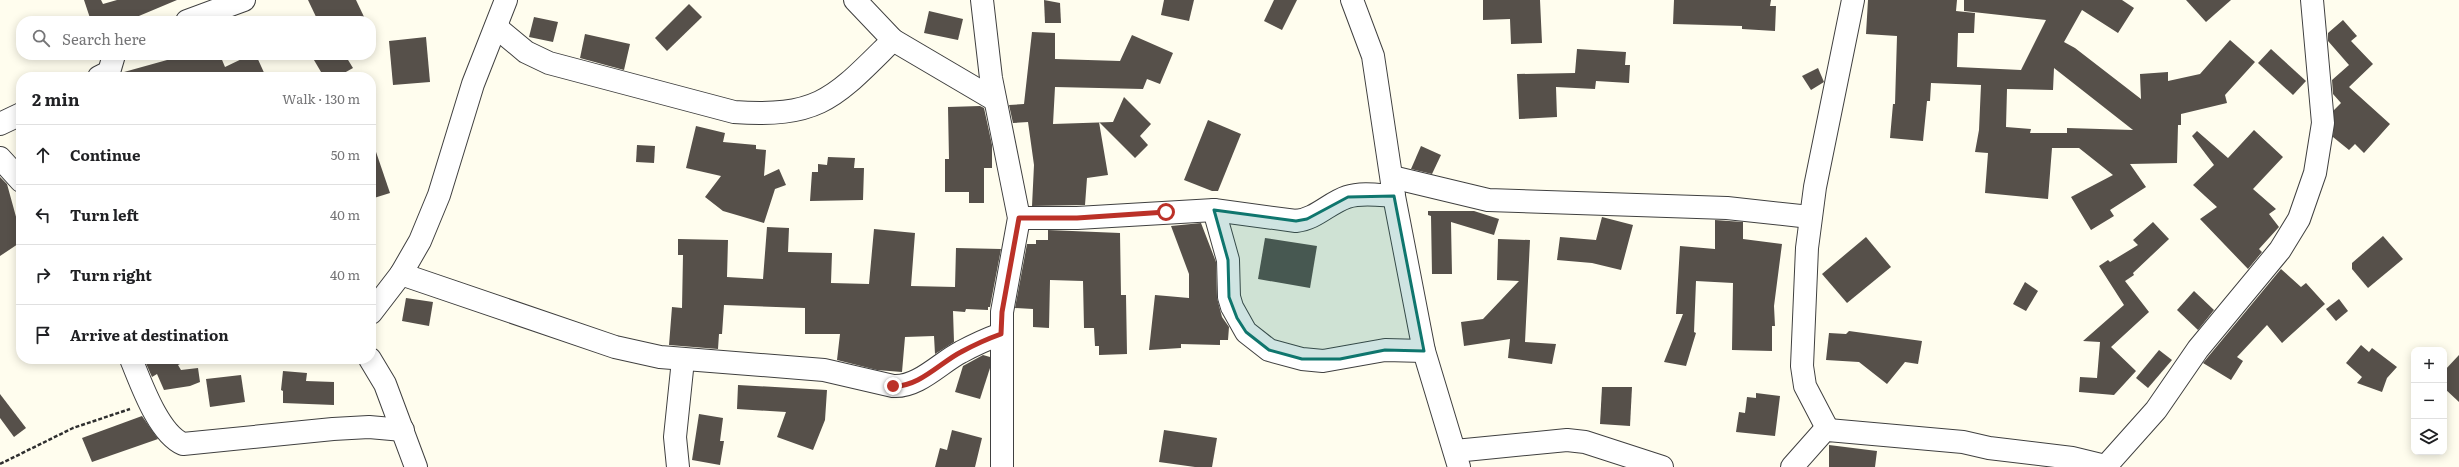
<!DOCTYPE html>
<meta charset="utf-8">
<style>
body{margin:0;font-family:Literata,serif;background:#f6f6f6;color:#202124}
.controls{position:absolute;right:12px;bottom:12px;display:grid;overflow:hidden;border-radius:8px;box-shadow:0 2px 10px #0003}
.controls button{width:36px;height:36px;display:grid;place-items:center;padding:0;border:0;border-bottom:1px solid #e0e0e0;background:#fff;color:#202124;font:20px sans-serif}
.stop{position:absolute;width:12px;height:12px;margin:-9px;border:3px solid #bb3128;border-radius:50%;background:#fff}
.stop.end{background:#bb3128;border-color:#fff;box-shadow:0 1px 4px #0008}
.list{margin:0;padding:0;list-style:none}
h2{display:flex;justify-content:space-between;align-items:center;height:52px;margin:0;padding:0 16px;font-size:17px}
h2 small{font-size:13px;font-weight:400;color:#757577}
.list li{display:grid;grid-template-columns:26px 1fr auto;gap:12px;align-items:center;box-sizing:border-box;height:60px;padding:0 16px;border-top:1px solid #e0e0e0}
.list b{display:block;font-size:15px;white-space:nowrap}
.list em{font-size:13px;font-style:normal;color:#757577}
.icon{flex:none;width:22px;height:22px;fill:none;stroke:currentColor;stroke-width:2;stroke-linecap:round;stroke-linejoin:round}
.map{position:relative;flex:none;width:2459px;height:467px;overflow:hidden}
.search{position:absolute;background:#fff;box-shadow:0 2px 10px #0003;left:16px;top:16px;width:360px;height:44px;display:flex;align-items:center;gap:10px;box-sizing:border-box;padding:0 14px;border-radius:16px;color:#757577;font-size:15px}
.panel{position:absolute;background:#fff;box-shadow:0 2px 10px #0003;left:16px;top:72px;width:360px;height:292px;border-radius:16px}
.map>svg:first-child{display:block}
</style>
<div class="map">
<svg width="2459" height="467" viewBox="0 0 2459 467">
<rect width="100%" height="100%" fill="#fffdee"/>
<!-- building -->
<g fill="#56504a" fill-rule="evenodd">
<polygon points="84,0 101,0 103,4 117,0 177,0 127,21 91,21"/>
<polygon points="308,0 356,0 366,21 318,21"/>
<polygon points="1044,0 1060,3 1061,23 1045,23"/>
<polygon points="1164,0 1194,0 1189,21 1161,15"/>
<polygon points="1274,0 1297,0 1282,30 1264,21"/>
<polygon points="1483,0 1540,0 1542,43 1511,44 1510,19 1483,20"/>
<polygon points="1674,0 1771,0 1770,6 1776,6 1775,31 1742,29 1742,26 1673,24"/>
<path d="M1868,0h89l-1,11 19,2 -1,20h-16l-1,34 64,3 25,-50 -82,-9v-11h158l12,8 -16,25 -36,-23 -18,32 11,6 66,51 -1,-25 28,-2v9l32,-7 30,-34 25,22 -30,33 2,8 -46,11v11h-3l-1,38 -47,1 16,23 -36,23 4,6 -23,14 -20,-33 42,-22 -34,-27h-27l-4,51 -63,-6 3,-40 -13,-1 4,-22 2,-45 -50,-2 -1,18h-3l-4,40 -33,-3 3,-34h2l2,-68 -31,-2zM2054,68l79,62 -66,-2v5h-37l1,-4 -25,-2 1,-38 46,1z"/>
<polygon points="2186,0 2231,0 2206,22"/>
<polygon points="689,4 702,17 667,51 655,38"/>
<polygon points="929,11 963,19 958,40 924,33"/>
<polygon points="534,17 558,22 553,42 529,37"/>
<polygon points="2343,20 2357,36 2351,41 2373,64 2349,87 2390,124 2364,153 2355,144 2349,150 2333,137 2334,110 2341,103 2333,94 2332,80 2349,65 2328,41 2328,33"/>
<polygon points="1032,32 1055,33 1055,59 1120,61 1132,35 1173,53 1160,84 1147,79 1143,89 1055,87 1053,124 1113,122 1124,97 1151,124 1140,136 1148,145 1135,158 1099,122 1108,175 1087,178 1085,205 1032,206 1034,165 1028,122 1013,123 1009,105 1024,104"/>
<polygon points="585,34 630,44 624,70 580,58"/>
<polygon points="426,37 430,82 393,85 389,41"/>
<polygon points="1577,49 1626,52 1625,65 1630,65 1629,83 1596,81 1595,89 1556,87 1557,117 1519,119 1517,74 1575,73"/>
<polygon points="2271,49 2306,81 2293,95 2258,63"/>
<polygon points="185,55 220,55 225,67 250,55 256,55 266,77 124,77 124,72"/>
<polygon points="311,55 345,55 353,68 337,77 324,77"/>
<polygon points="1818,68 1824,82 1811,90 1802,76"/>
<polygon points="980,106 984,108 992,145 992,168 984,168 984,203 969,203 969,192 945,192 945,159 949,159 948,107"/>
<polygon points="1208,120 1241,134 1218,191 1212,191 1184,180"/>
<polygon points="696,126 725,133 723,142 756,145 756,149 766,150 764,176 779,169 786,185 775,189 764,223 723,211 705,197 721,176 686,168"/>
<polygon points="2254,130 2283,157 2253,189 2276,209 2269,214 2279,227 2259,249 2262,252 2248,269 2200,219 2217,207 2193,185 2214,165 2192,136 2197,131 2228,158"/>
<polygon points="637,145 655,146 654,163 636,162"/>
<polygon points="374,146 390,193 374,198 371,188 371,147"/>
<polygon points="1421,146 1441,155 1432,174 1411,169"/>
<polygon points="828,157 855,158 854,168 864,168 863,200 810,201 812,172 818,172 818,164 827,165"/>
<polygon points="0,177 7,184 18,224 21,222 21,242 0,256"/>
<polygon points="1428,211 1474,211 1499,219 1494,235 1451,222 1452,274 1432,274 1431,216 1428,215"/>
<polygon points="1602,217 1633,225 1621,270 1592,263 1557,260 1560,237 1596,240"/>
<polygon points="1715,220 1743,222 1743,239 1782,244 1774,306 1775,326 1772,326 1772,351 1732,350 1733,283 1696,281 1694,332 1696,333 1686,366 1664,362 1683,314 1676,314 1680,246 1715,249"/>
<polygon points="2153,222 2169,239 2133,273 2134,275 2125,281 2149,312 2111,347 2136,371 2114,395 2079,392 2080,377 2097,378 2100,342 2083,341 2124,305 2099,266 2108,260 2110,262 2138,245 2133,240"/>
<polygon points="1201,223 1216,262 1217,298 1222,317 1229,327 1228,340 1220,340 1220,345 1181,344 1181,348 1149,350 1155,295 1189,298 1189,274 1171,226"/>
<polygon points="767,227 789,228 788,252 832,253 831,283 869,284 874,229 915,233 911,286 955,287 956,248 1001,249 990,307 988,307 988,310 966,309 965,312 953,311 954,342 935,354 934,336 905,337 902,372 877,370 837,360 840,334 805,334 805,308 724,305 722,334 719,334 718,349 669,345 672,307 682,308 683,255 678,255 678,239 728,240 727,277 763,279"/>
<polygon points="1048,230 1120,233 1121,295 1126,295 1127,354 1099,355 1099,346 1095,346 1094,328 1084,328 1083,281 1050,280 1049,328 1033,327 1033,309 1015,308 1027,244 1036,244 1036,240 1048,240"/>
<polygon points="2383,236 2403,259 2368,288 2352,269 2352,263"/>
<polygon points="1866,237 1891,267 1847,303 1822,274"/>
<polygon points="1265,238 1317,246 1310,288 1258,279"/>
<polygon points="1498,239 1530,240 1525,342 1556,344 1552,364 1508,358 1510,339 1464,346 1461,322 1483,319 1519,281 1497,280"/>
<polygon points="2281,269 2301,287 2306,283 2325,304 2282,343 2267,325 2237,357 2243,361 2231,380 2203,363"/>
<polygon points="2025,282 2038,291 2026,311 2013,304"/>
<polygon points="2194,291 2214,310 2198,330 2177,310"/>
<polygon points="406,298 433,302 429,326 402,321"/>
<polygon points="2339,299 2348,311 2336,321 2326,309"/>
<polygon points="1849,331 1922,341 1918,364 1905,362 1887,384 1859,362 1826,360 1829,333 1846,334"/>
<polygon points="2361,345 2369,352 2372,348 2397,367 2387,378 2382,392 2357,383 2362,377 2346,363"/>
<polygon points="2159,350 2172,360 2148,388 2136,378"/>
<polygon points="983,355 990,357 990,368 980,399 955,392 963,366"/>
<polygon points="2459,355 2459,402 2444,388 2444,371"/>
<polygon points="144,359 190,359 178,365 181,370 198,368 200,382 190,386 164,390 157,374 152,377"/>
<polygon points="283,371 307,373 306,381 334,382 334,405 283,403 283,391 281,390"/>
<polygon points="241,375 245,402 210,407 206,379"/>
<polygon points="738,385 827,390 825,420 813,450 777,437 786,412 737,409"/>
<polygon points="1602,387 1632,387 1630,426 1600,424"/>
<polygon points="1756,393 1780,396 1775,436 1736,432 1739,412 1745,413 1747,397 1756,398"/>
<polygon points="0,394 26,428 14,437 0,418"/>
<polygon points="699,414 723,418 720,441 724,441 720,465 692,460"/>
<polygon points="142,416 158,439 92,462 82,438"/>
<polygon points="952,430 982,438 975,467 935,467 940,448 947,450"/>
<polygon points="1164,430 1217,438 1212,467 1195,467 1159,462"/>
<polygon points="1829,445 1877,451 1875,467 1829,467"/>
</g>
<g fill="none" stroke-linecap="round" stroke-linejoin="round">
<!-- minor casing -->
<g stroke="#404040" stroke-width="24">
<g id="minor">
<path d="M506,0l-33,84 -34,111 -19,46 -19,33 214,73 45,10 164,13 69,16c25,2 48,-24 68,-34 13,-7 26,-13 40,-18"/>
<polyline points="855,0 893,40 995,100"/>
<polyline points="982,0 991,78 1019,218 1002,312 1002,467"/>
<polyline points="1352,0 1373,56 1394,196 1424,351 1459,467"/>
<polyline points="187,21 244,0"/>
<path d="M496,27l30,25 23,11 185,49c87,6 101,-15 159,-72"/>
<polyline points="99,77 109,72 114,55"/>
<polyline points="0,124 21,114"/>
<polyline points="0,158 21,181"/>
<polyline points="1392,177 1488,200 1727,208 1810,217"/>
<polyline points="1214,210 1228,260 1229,297 1232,307 1246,332 1269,350 1302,359 1323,361 1385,350 1424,351"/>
<path d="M1019,218h58l137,-8 82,11c20,-2 33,-18 51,-24 14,-5 32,-2 47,-1"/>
<polyline points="371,313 401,274"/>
<path d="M131,359c10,24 27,74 52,85l150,-15 36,-2 34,3"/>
<polyline points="370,359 385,384 416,467"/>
<polyline points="1828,430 1805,386 1802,366 1807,248 1815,187 1853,0"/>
<polyline points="1455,451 1567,440 1585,442 1662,467"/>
<polyline points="2106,466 2156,410 2198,349 2280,250 2299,219 2315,173 2323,123 2312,0"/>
<polyline points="678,467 675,437 683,360"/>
<polyline points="1792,467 1823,432 1828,430 1963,442 1989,448 2072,458 2109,467"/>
</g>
</g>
<!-- path -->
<polyline stroke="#2f2f2f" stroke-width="2.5" stroke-dasharray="4 2" stroke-linecap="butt" points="0,464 73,428 130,409"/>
<!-- minor -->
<use href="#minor" stroke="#fff" stroke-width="22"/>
</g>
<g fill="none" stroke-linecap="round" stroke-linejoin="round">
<!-- route -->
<path stroke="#bb3128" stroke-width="5" d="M893,386c25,2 48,-24 68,-34 13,-7 26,-13 40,-18l1,-22 17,-94h58l89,-6"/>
</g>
<!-- marked area -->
<path fill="#0f766e" fill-opacity="0.2" stroke="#0f766e" stroke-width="3" stroke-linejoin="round" d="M1394,196l30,155 -39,-1 -45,9h-38l-33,-9 -23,-18 -9,-14 -8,-21 -1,-37 -14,-50 82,11 11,-2 41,-22z"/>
</svg>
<div class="controls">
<button>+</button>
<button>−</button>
<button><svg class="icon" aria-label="layers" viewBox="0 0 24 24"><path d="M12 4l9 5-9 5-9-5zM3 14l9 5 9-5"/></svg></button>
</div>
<div class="stop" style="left:1166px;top:212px"></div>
<div class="stop end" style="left:893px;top:386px"></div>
<div class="search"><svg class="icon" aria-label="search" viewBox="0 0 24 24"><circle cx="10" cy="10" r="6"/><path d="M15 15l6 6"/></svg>Search here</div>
<section class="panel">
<h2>2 min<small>Walk · 130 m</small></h2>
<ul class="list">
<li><svg class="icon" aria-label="ahead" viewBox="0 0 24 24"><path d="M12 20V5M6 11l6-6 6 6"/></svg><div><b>Continue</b></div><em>50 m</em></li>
<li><svg class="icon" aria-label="left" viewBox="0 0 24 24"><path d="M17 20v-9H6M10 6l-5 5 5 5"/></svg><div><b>Turn left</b></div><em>40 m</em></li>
<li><svg class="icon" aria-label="right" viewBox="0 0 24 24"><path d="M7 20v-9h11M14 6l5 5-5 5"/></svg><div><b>Turn right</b></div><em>40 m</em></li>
<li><svg class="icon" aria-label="arrive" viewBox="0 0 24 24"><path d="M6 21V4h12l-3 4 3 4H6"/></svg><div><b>Arrive at destination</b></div></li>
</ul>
</section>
</div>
